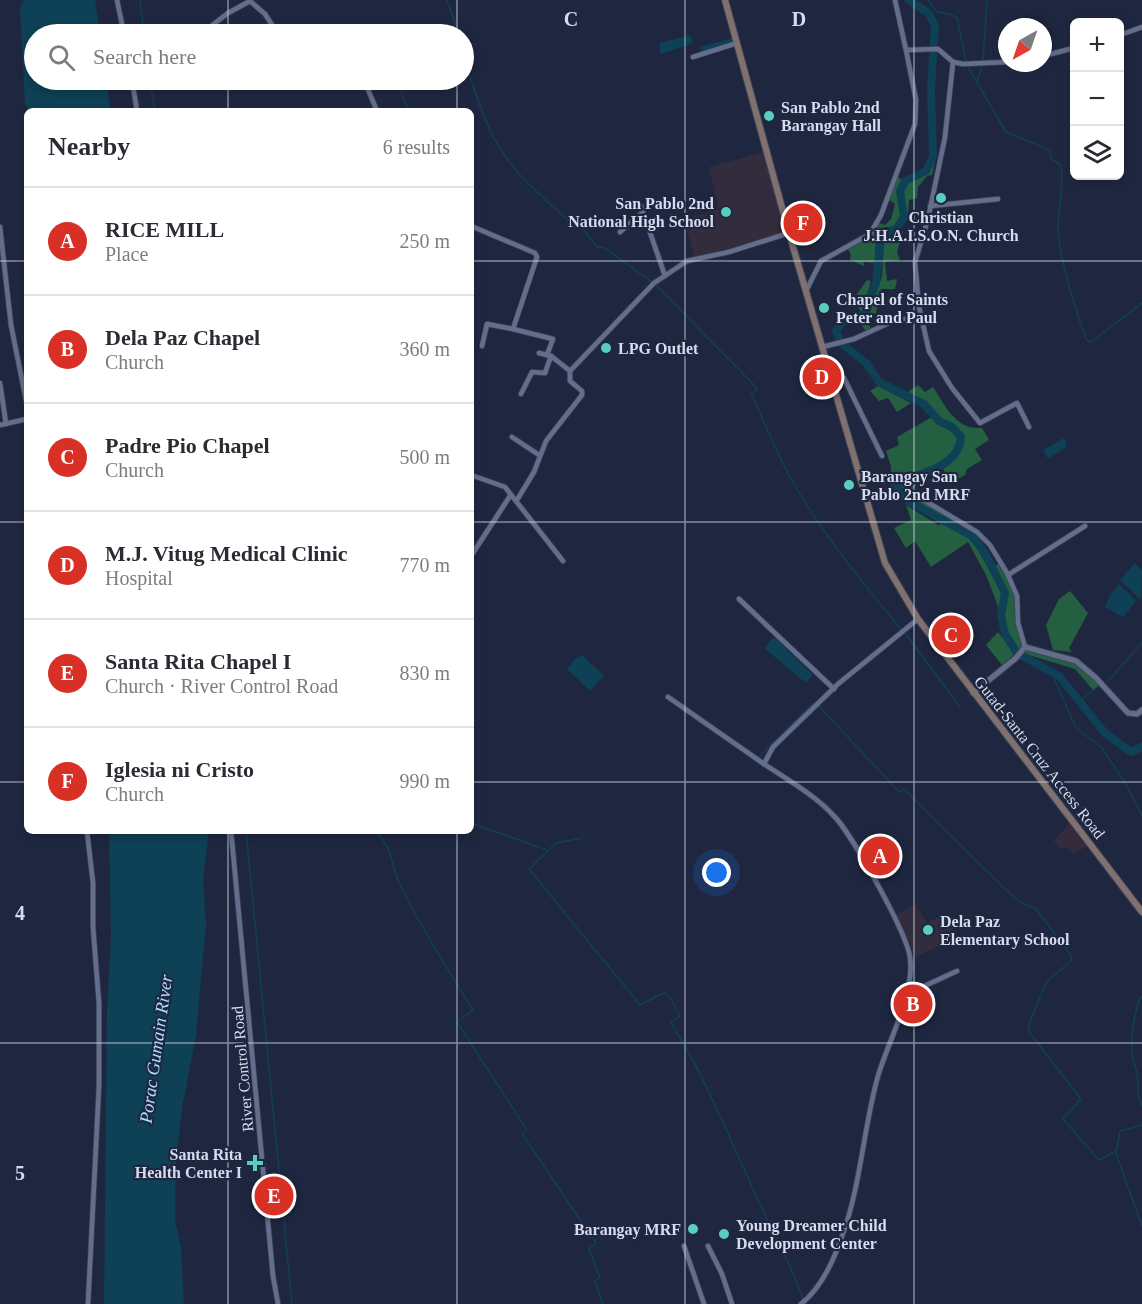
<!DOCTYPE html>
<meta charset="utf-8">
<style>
body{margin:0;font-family:"Times New Roman",serif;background:#f7f7f7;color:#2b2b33}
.controls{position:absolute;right:18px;top:18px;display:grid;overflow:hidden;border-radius:9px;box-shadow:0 3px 9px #0003}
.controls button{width:54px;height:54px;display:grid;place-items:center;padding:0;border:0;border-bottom:2px solid #e1e1e2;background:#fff;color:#2b2b33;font:30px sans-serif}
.compass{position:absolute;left:998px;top:18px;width:54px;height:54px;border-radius:50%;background:#fff;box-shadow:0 3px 9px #0003;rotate:220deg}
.you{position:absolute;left:717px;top:873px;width:21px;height:21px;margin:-15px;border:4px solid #fff;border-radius:50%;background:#1a73e8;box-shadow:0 0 0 9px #1a73e833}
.badge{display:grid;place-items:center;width:39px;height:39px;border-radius:50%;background:#d93025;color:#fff;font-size:20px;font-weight:700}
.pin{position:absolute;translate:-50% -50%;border:3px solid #fff;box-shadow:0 2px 6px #0006}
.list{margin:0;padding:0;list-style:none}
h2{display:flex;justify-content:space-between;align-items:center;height:78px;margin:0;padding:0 24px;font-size:26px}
h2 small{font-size:20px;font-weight:400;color:#7c7c81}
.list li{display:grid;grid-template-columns:39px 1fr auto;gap:18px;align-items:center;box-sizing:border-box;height:108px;padding:0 24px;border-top:2px solid #e1e1e2}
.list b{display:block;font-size:22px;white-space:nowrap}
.list p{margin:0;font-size:20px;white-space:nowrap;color:#7c7c81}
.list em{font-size:20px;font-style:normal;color:#7c7c81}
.icon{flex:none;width:33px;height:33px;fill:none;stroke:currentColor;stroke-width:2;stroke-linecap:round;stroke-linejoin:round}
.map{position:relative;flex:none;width:1142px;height:1304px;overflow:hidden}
.search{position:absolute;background:#fff;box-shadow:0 3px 9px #0003;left:24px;top:24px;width:450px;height:66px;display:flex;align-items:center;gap:15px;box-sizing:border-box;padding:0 21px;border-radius:33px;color:#7c7c81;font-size:22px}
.panel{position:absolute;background:#fff;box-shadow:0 3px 9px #0003;left:24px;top:108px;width:450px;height:726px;border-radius:9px}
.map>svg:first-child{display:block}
</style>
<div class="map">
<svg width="1142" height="1304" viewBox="0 0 1142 1304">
<rect width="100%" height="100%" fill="#1f2740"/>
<!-- commercial -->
<polygon fill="#342c3c" points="1069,824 1087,847 1072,853 1067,848 1060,848 1054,841"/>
<!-- education -->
<g fill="#332c3c">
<polygon points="764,152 786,233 695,259 684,219 719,209 709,167"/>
<polygon points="916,904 927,923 945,913 956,937 916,957 896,915"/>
</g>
<!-- forest -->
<g fill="#245f41">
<polygon points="936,156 932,175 927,176 918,187 917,198 909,200 908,219 903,191 907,182 929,171"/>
<polygon points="897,177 901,179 898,190 902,216 895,228 884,227 876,238 875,263 864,262 864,266 850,260 851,254 847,248 862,241 878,223 885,225 891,219 895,204 888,199"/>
<polygon points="903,231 897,252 900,260 885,262 887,281 897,279 895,289 881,289 876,313 868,317 870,328 866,331 859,321 867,314 882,277 884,239"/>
<polygon points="867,280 871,281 862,313 855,303 857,294"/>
<path d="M918,385l7,7 8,-5c13,20 23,43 49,41l7,12 -14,9 7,11 -15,9 -2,6 -14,8 -8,-14 20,-22c-1,-19 -10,-18 -22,-29 -18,-14 -12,-15 -36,-24z"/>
<polygon points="878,386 911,403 897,412 888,398 879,401 870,391"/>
<path d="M932,417l26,20c-2,33 -47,31 -67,49v-20l-5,-15 13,-6 -2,-8z"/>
<polygon points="911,479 916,485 912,490 919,496 975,530 978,536 910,501 899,486"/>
<polygon points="906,505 938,525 943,524 972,539 1002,593 999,609 986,575 968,542 931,567 915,541 906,548 894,528 911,520"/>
<polygon points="1002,562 1017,596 1016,623 1024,644 1019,650 1007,633 1004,616 1006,592 993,567"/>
<polygon points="1070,591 1088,613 1069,648 1072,652 1053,650 1046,625 1059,599"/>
<polygon points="998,632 1015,654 1002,665 986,645"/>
<polygon points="1026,648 1072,656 1104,682 1093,690 1075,669 1022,653"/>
</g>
<!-- water -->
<g fill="#0e4056">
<polygon points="24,0 95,0 100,34 34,34 34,80 107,80 110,111 28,111 25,103 20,8"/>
<polygon points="691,35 692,44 660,54 660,43"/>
<polygon points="733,38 735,47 703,56 700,47"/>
<polygon points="1064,438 1067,442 1065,448 1048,459 1043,450"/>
<polygon points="1135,563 1142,570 1141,600 1120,580"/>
<polygon points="1119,584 1136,601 1123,617 1105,607 1110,595"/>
<polygon points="774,637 813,675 806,683 764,648"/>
<polygon points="582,655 604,676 590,691 567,669 576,658"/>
<polygon points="109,831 209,831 203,880 206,924 196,1035 182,1108 176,1160 175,1220 181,1247 184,1304 104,1304 107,1012 111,935"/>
</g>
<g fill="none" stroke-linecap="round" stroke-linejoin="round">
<!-- stream -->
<g stroke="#0e4056" stroke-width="1.5">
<polyline points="140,0 144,34"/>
<polyline points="447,0 459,34"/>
<polyline points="928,0 937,12 950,14 957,18 966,61"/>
<path d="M464,58c11,32 20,67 39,95 17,26 43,47 65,67l2,2 4,-5 23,30 8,1 47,34"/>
<polyline points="983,61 987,0"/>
<path d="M968,67l38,65 44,18 1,9 10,6c3,20 -2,40 -3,60 -1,26 19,91 29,116l4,1 51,-39"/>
<polyline points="150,80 155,111"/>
<polyline points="396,80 409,111"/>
<polyline points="977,82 982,65"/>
<path d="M656,285l98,100 3,5 -6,4c14,28 24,56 39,83 30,54 72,105 111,152"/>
<polyline points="905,633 960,707"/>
<polyline points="872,660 904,633"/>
<polyline points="1050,669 1076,728 1102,748 1124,781 1142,816"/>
<polyline points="1108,681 1142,643"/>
<polyline points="1081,700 1099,686"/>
<polyline points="818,705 899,792 904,789 1004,888 1022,903 1036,909 1071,955 1071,961 1047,981 1029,1024 1029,1032 1081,1099 1063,1119 1099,1160 1116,1151"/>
<polyline points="759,757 813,703"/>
<polyline points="471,823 547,850"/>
<polyline points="246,831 292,1304"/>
<path d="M375,831c20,20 15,35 27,58 21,42 46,81 71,121l-16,12 70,108 -5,4 74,109 -7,6 11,28 -5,4 8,23"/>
<path d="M582,838l-26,5 -27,26 111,136 23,-12 5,1 12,22 -9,7c37,58 60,120 89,181 14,32 33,62 43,96"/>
<path d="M1142,996c-7,8 -11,42 -10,55 0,8 4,15 5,23 2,13 -1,21 5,32"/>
<polyline points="1142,1125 1120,1131 1116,1153 1142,1226"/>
</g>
<!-- river -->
<path stroke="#0e4056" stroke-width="8" d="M909,0l19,13 7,12 -4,64 2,67 -7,15 -21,10 -5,10 4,26 -8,12 -13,5 -3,8 -4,41 -11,31 -23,8 -6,9 5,12 25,20 13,19 45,22 15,17 13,6 9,10c-2,30 -40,36 -64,46l-1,3 12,15 64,35 13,17 20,40 -4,22 4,19 12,19 42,23 46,57 26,19 11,-5"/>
<!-- minor casing -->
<g stroke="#3e445a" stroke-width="6">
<g id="minor">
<polyline points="117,0 124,34"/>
<polyline points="895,0 906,50"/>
<polyline points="201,34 228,13 250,1 265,14 278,34"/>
<polyline points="1120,35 1142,27"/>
<polyline points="1043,56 1074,48"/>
<polyline points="693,57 737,43"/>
<polyline points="953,62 945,137 928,219 915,262 919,307 929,351 952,388 980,423 1017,403 1029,427"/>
<polyline points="132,80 137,111"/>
<polyline points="364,80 377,111"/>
<polyline points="641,206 665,276"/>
<polyline points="930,206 998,199"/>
<polyline points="471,226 535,253 537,257 513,329 553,339 547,355"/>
<polyline points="0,227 11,325 27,405"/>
<polyline points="620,232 643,212"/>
<polyline points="806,291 821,261 870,234 881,215 915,124 916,100 906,50 938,49 953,62 963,64 1007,62"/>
<polyline points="482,346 487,324 513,329"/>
<polyline points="822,347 854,339 891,322 921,316"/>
<polyline points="539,353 551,356 570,371"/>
<polyline points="831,379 844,378 882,456"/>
<polyline points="0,383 6,424"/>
<polyline points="521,394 532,372 545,373 551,356"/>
<polyline points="0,425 27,419"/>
<polyline points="512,437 539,455"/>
<polyline points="471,475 505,487 563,561"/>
<polyline points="922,499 977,532 990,545 1007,573 1017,596 1018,623 1025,647"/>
<polyline points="517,500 534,472 546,441 582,395 582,391 570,381 570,371 654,283 687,261 729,252 789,233"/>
<polyline points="473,553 510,496"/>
<polyline points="1008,575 1085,526"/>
<polyline points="739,599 834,689"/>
<polyline points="668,697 764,764"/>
<polyline points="87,831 93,883 93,927 99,1003 99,1086 88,1304"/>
<polyline points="231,831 273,1276 278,1304"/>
<polyline points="905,995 957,971"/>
<polyline points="684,1246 704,1304"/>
<polyline points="708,1246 722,1274 732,1304"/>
<path d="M801,1304c19,-15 32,-42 40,-65 20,-52 22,-110 37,-163 10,-34 37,-83 32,-118 -2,-23 -59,-126 -77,-143 -17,-19 -48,-37 -69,-51l9,-17 65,-63 80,-65"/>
</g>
</g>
<!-- tertiary casing -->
<g stroke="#3e445a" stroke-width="7">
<polyline id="tertiary" points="973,693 1016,658 1025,647 1076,661 1096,678 1128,713 1137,714 1142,710"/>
</g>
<!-- secondary casing -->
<g stroke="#3e445a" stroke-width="8">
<polyline id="secondary" points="725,0 789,233 885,563 918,619 1142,912"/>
</g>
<!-- minor -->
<use href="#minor" stroke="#646e8c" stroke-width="4.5"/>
<!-- tertiary -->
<use href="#tertiary" stroke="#646e8c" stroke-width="5"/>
<!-- secondary -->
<use href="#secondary" stroke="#80706e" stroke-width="6"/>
</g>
<!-- grid -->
<path fill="none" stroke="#d6dced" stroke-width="1.5" stroke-opacity="0.55" d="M228,0v34M457,0v34M685,0v1304M914,0v1304M228,80v31M457,80v31M0,261h27M471,261h671M0,522h27M471,522h671M0,782h27M471,782h671M228,831v473M457,831v473M0,1043h1142"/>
<!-- markers -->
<g fill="#59cebe" stroke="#1f2740" stroke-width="2">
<circle cx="769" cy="116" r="6"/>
<circle cx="941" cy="198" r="6"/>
<circle cx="726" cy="212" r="6"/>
<circle cx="824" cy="308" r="6"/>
<circle cx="606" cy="348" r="6"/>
<circle cx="849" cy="485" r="6"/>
<circle cx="928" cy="930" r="6"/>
<path d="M252 1154h6v6h6v6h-6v6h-6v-6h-6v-6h6z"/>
<circle cx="693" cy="1229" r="6"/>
<circle cx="724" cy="1234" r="6"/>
</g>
<g text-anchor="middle" stroke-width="4.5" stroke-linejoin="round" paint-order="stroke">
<!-- poi labels -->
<g font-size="16" font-weight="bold" fill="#d6dced" stroke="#1f2740" text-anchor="start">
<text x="781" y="113">San Pablo 2nd<tspan x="781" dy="18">Barangay Hall</tspan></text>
<text x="714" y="209" text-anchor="end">San Pablo 2nd<tspan x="714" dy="18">National High School</tspan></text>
<text x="941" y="223" text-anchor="middle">Christian<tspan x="941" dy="18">J.H.A.I.S.O.N. Church</tspan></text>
<text x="836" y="305">Chapel of Saints<tspan x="836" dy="18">Peter and Paul</tspan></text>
<text x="618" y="354">LPG Outlet</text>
<text x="861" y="482">Barangay San<tspan x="861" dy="18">Pablo 2nd MRF</tspan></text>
<text x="940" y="927">Dela Paz<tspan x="940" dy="18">Elementary School</tspan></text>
<text x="242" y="1160" text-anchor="end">Santa Rita<tspan x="242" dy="18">Health Center I</tspan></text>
<text x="736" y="1231">Young Dreamer Child<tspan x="736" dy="18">Development Center</tspan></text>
<text x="681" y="1235" text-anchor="end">Barangay MRF</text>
</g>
<!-- street labels -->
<g font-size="16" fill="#d6dced" stroke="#1f2740">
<text transform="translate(1040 757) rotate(52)" y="6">Gutad-Santa Cruz Access Road</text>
<text transform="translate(242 1069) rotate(-95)" y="6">River Control Road</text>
</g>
<!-- water labels -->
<g font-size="18" font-style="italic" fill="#ade0fd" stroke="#1f2740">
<text transform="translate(156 1049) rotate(-82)" y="6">Porac Gumain River</text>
</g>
</g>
<g font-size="20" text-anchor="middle" font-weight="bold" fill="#d6dced" stroke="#1f2740" stroke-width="4.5" stroke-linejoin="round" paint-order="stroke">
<text x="571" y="26">C</text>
<text x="799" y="26">D</text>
<text x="20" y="920">4</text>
<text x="20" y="1180">5</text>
</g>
</svg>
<div class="controls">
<button>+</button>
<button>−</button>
<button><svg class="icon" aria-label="layers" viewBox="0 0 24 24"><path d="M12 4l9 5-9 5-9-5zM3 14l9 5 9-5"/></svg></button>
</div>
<svg class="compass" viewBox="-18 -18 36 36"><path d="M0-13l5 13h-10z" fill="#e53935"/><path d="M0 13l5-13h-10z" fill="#7c7c81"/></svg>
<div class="you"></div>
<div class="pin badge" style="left:880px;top:856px">A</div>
<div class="pin badge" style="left:913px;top:1004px">B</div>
<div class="pin badge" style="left:951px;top:635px">C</div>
<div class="pin badge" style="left:822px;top:377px">D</div>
<div class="pin badge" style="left:274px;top:1196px">E</div>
<div class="pin badge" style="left:803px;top:223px">F</div>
<div class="search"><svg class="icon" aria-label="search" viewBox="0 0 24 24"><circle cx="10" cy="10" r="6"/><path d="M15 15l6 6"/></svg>Search here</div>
<section class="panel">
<h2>Nearby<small>6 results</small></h2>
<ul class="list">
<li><span class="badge">A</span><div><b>RICE MILL</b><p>Place</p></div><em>250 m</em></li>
<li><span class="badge">B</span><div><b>Dela Paz Chapel</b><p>Church</p></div><em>360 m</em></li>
<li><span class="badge">C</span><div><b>Padre Pio Chapel</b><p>Church</p></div><em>500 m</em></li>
<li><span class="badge">D</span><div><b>M.J. Vitug Medical Clinic</b><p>Hospital</p></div><em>770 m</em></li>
<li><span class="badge">E</span><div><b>Santa Rita Chapel I</b><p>Church · River Control Road</p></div><em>830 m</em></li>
<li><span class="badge">F</span><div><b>Iglesia ni Cristo</b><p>Church</p></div><em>990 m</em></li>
</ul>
</section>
</div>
